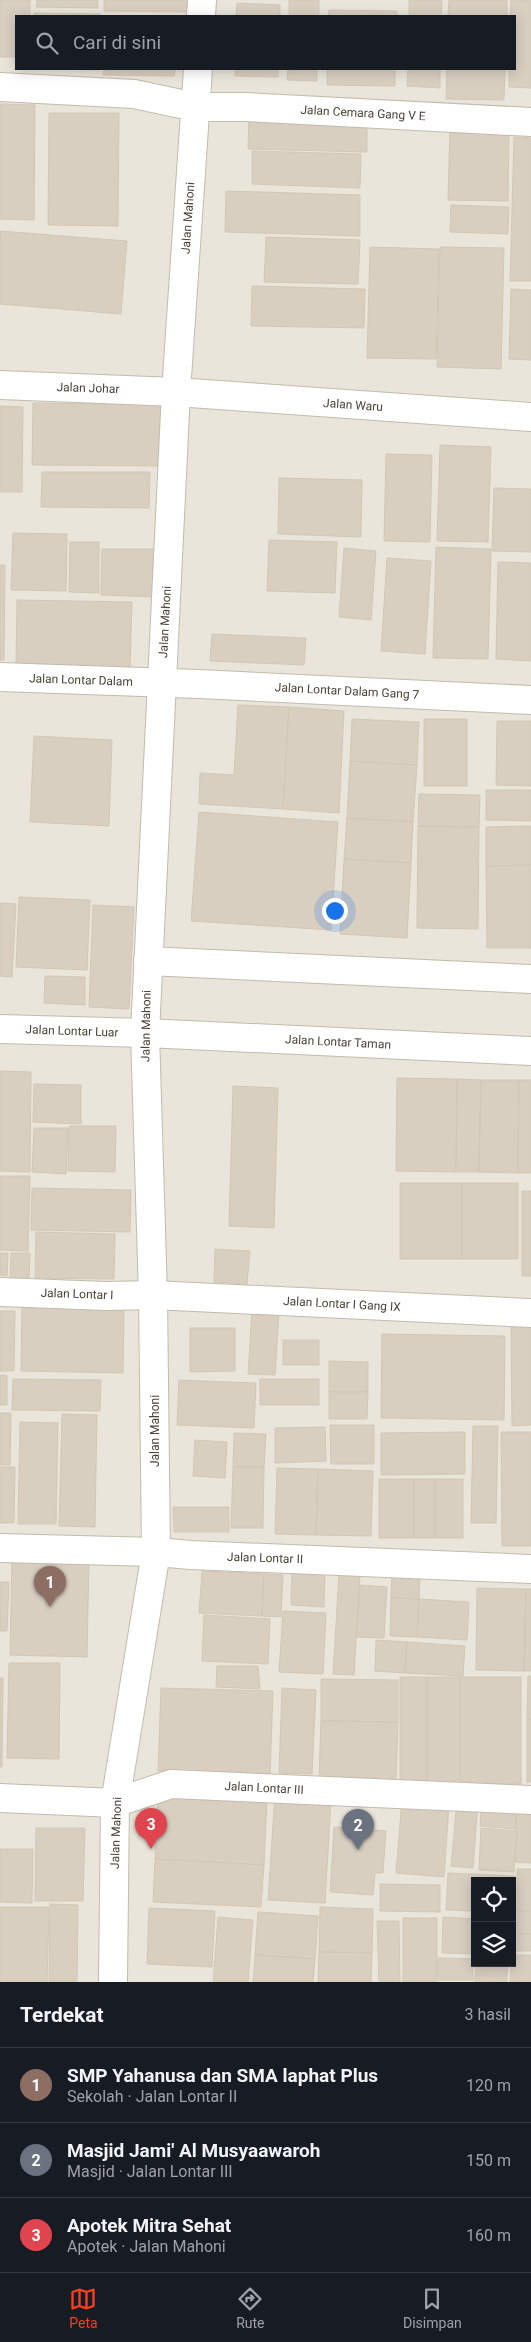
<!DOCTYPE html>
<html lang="id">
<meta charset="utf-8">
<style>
body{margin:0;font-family:Roboto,sans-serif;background:#20242c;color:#f1f3f6}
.controls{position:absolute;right:15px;bottom:15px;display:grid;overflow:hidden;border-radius:0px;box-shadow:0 2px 12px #0003}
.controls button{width:45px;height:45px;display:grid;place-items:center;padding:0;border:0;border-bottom:1px solid #363941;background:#171b24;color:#f1f3f6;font:25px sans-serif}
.you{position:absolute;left:334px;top:910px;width:18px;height:18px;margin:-12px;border:4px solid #fff;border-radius:50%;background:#1a73e8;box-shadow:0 0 0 8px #1a73e833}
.badge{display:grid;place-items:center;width:32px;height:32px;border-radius:50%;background:#fc3f1d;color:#fff;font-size:16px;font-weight:700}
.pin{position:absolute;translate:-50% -41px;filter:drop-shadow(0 1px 2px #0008)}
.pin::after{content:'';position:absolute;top:26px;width:18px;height:15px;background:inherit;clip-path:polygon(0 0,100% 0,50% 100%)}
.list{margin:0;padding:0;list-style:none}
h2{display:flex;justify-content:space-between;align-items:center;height:65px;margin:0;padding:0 20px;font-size:21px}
h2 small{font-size:16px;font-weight:400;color:#9ea1a6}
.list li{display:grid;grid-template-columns:32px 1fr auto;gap:15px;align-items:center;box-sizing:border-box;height:75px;padding:0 20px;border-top:1px solid #363941}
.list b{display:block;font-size:19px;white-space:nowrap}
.list p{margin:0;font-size:16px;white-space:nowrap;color:#9ea1a6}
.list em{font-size:16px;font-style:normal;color:#9ea1a6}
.icon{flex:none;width:28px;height:28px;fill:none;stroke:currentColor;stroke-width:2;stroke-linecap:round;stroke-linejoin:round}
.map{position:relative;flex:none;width:531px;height:1982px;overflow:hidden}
.search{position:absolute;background:#171b24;box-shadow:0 2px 12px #0003;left:15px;right:15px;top:15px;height:55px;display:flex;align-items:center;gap:12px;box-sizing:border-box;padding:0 18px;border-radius:0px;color:#9ea1a6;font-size:19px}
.sheet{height:290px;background:#171b24}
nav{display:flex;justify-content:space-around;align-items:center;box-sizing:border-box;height:70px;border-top:1px solid #363941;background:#171b24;font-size:14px;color:#9ea1a6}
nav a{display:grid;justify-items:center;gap:2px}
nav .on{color:#fc3f1d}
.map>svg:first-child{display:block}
</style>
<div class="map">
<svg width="531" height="1982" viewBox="0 0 531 1982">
<rect width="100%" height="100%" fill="#f6f3ec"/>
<!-- residential -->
<path fill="#eae5da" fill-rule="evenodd" d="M0,0h531v1982h-531zM16,16h499v53h-499zM475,1881h37v82h-37z"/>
<!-- building -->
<g fill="#d8cfc1" stroke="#d3c7b4">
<polygon points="0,0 30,0 30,16 16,16 16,57 0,57"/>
<polygon points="37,0 98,0 98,8 36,7"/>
<polygon points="104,0 189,0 189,12 104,11"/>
<rect x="289" y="0" width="30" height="16"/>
<polygon points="409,0 442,0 441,16 409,16"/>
<polygon points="449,0 507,0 507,16 448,16"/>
<polygon points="511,0 531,0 531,88 509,87 509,69 515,69 515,16 510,16"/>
<polygon points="237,3 280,5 280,16 236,16"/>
<polygon points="329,10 397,11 397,16 328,16"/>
<polygon points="34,13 100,14 100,16 34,16"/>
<polygon points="34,69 99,69 99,70"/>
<polygon points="104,69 175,69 174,76 103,75"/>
<polygon points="235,69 278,69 278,77 235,76"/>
<polygon points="288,69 317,69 317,81 287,80"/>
<polygon points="327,69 395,69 395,86 327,85"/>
<polygon points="408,69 440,69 440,88 407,86"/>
<polygon points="447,69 505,69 504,100 446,99"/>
<polygon points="0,104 35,105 34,220 0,219"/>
<polygon points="249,112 367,115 367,152 248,149"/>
<polygon points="49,113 119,113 118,226 48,225"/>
<polygon points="450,127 509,128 508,201 448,200"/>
<polygon points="514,137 531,138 531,281 510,281"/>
<polygon points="252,151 361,154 360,188 252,184"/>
<polygon points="226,191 360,195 360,236 225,232"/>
<polygon points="451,205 509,207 508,234 450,232"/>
<polygon points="0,231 127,241 121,314 0,304"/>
<polygon points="266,237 360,240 358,284 264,282"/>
<polygon points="370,247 439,249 436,359 367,358"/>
<polygon points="440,247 504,248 501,369 437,367"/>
<polygon points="252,286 365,289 364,328 251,326"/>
<polygon points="511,289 531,290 531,360 509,359"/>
<polygon points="33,403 161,405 160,466 32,465"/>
<polygon points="0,406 23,407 22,492 0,492"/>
<polygon points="440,445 491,447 488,542 437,541"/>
<polygon points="386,454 432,455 430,542 384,541"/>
<polygon points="42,472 150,472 149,508 41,507"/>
<polygon points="279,478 362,480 361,537 278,534"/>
<polygon points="494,488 531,489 531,552 492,551"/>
<polygon points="13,533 67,534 66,591 11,590"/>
<polygon points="269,540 337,542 335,593 267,591"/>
<polygon points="70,542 99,542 99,593 69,592"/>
<polygon points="436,547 491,549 488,659 433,658"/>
<polygon points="344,548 376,551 371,620 339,617"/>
<polygon points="102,549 155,549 154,597 101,595"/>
<polygon points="387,558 431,561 425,654 381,651"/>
<polygon points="498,562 531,563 531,661 496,659"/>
<polygon points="0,565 5,565 4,660 0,660"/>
<polygon points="17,600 132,602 130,669 16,667"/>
<polygon points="212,634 306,638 304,665 210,661"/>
<polygon points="238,705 289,707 283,809 199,804 200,773 234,775"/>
<polygon points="289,707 344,711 339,813 283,809"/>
<polygon points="352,719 419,722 417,765 350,761"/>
<rect x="424" y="719" width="43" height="67"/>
<polygon points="497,721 531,721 531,786 496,785"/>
<polygon points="34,736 112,740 109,826 30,822"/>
<polygon points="350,761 417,765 413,822 347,818"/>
<polygon points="486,790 531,790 531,821 486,820"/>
<polygon points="419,794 480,795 479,827 418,826"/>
<polygon points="199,812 338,822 331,930 191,921"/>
<polygon points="347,818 413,822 411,863 344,859"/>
<polygon points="418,826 479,827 478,929 417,928"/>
<polygon points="531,826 531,865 486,866 486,827"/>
<polygon points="344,859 411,863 407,938 340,934"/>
<polygon points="531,865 531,948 487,948 486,866"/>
<polygon points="19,897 90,900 87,970 16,967"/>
<polygon points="0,903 16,904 12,977 0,976"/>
<polygon points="93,905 134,907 129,1009 89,1007"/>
<polygon points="45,976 85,977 85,1005 44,1003"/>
<polygon points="0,1071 31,1072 30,1172 0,1171"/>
<polygon points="397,1078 457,1079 456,1172 396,1171"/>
<polygon points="457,1079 481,1080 479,1172 456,1172"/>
<polygon points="481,1080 519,1080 518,1173 479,1172"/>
<polygon points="519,1080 531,1080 531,1173 518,1173"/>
<polygon points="34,1084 81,1085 81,1124 33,1122"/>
<polygon points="233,1086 278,1088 274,1228 229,1226"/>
<polygon points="69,1126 116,1126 115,1172 68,1171"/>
<polygon points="34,1128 68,1128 66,1174 32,1172"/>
<polygon points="0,1176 30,1176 28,1251 0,1250"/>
<rect x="400" y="1183" width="62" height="76"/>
<rect x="462" y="1183" width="56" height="76"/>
<polygon points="32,1188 131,1190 130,1232 31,1230"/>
<rect x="522" y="1191" width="9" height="85"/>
<polygon points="36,1232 115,1234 114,1279 35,1278"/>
<polygon points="215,1249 250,1251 247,1284 214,1282"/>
<polygon points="0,1253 8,1253 7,1276 0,1275"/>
<polygon points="11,1253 30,1253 29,1280 10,1280"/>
<polygon points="22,1303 124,1305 123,1373 21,1371"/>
<polygon points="0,1311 15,1311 14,1371 0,1371"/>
<polygon points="252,1312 279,1313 275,1375 248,1374"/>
<polygon points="511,1325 531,1325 531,1425 512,1426"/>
<polygon points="190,1328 235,1328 235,1371 190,1372"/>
<polygon points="382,1334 505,1336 504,1420 381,1418"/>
<rect x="283" y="1340" width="36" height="25"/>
<polygon points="329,1361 368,1362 368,1392 329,1392"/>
<polygon points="0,1375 7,1376 7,1405 0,1405"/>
<polygon points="13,1379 101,1380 100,1411 12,1410"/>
<rect x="260" y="1379" width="59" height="26"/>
<polygon points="179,1380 256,1383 254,1428 177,1425"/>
<polygon points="329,1392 368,1392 367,1419 329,1419"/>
<polygon points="0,1413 11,1413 10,1465 0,1465"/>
<polygon points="62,1414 97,1415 95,1527 59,1526"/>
<polygon points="20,1422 58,1423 56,1524 18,1524"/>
<polygon points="330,1425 374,1425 374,1464 331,1464"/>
<polygon points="473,1426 498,1426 496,1523 471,1523"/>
<polygon points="325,1427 326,1461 275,1463 275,1428"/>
<polygon points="465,1432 465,1474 381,1475 381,1433"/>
<polygon points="501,1432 531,1432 531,1546 502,1546"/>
<polygon points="234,1433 266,1434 264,1467 233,1467"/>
<polygon points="195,1440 227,1442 225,1478 193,1476"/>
<polygon points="0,1467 15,1467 14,1523 0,1523"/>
<polygon points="233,1467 264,1467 263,1528 231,1528"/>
<polygon points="277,1468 318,1469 316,1535 275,1534"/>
<polygon points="318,1469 373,1471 371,1536 316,1535"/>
<rect x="379" y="1479" width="35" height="59"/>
<rect x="414" y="1479" width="21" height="59"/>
<rect x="435" y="1479" width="28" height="59"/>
<polygon points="173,1507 229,1507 229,1532 174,1532"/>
<polygon points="12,1558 89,1559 87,1657 10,1655"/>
<polygon points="292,1562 325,1563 324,1607 291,1605"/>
<polygon points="202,1571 264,1574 262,1616 199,1613"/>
<polygon points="392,1571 420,1573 419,1599 391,1598"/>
<polygon points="264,1574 283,1575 281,1617 262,1616"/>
<polygon points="339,1574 360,1575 354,1675 333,1674"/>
<polygon points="0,1582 9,1582 7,1631 0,1631"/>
<polygon points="360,1585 387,1587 384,1638 356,1637"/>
<polygon points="477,1588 526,1589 524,1671 476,1670"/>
<polygon points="526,1589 531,1589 531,1671 524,1671"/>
<polygon points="391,1598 419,1599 417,1637 390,1636"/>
<polygon points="419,1599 469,1602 467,1640 417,1637"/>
<polygon points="283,1611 326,1613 323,1674 279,1672"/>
<polygon points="204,1615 270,1619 268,1664 202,1661"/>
<polygon points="376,1640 407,1642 405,1673 375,1671"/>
<polygon points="407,1642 465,1646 463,1676 405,1673"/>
<polygon points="9,1663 60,1663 59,1759 7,1758"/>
<polygon points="217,1666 258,1666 260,1689 216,1687"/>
<polygon points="528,1676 531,1676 531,1720 527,1720"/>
<rect x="400" y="1677" width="27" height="107"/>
<rect x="427" y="1677" width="33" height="107"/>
<rect x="460" y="1677" width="61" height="107"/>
<polygon points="0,1678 3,1678 2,1767 0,1767"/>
<polygon points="321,1679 398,1680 398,1722 321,1721"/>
<polygon points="161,1688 273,1691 270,1776 158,1771"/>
<polygon points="282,1688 316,1690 312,1774 279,1773"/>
<rect x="527" y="1720" width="4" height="62"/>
<polygon points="321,1721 398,1722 396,1780 319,1779"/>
<polygon points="158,1793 267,1799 264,1865 155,1859"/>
<polygon points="275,1794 331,1799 325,1903 268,1900"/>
<polygon points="402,1799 449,1803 444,1877 396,1873"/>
<polygon points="457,1800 478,1802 473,1868 451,1866"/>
<polygon points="482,1800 517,1802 515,1829 480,1826"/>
<polygon points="517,1803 531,1804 531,1863 515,1862"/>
<polygon points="334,1827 386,1831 383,1873 375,1873 373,1895 330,1892"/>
<polygon points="36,1828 85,1828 83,1901 35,1901"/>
<polygon points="481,1828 517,1831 514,1872 479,1870"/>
<polygon points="0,1849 33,1849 32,1903 0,1902"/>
<polygon points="155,1859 264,1865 261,1907 153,1902"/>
<rect x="517" y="1869" width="14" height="42"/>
<polygon points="448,1873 515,1876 513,1913 512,1881 475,1881 475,1911 446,1910"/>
<polygon points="380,1884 440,1885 440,1912 380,1911"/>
<polygon points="50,1904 78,1905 77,1982 49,1982"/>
<polygon points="0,1907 49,1907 47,1982 0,1982"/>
<polygon points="320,1907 373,1909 372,1953 319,1952"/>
<polygon points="149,1908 215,1911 212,1967 147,1964"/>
<rect x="517" y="1911" width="14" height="23"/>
<polygon points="258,1912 318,1916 315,1959 255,1955"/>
<polygon points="218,1917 253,1920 248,1982 213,1982"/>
<polygon points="443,1917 475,1919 475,1954 442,1953"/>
<rect x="403" y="1918" width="34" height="64"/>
<polygon points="377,1921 399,1921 400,1982 379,1982"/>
<rect x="517" y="1934" width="14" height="17"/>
<polygon points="319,1952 372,1953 371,1982 318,1982"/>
<polygon points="255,1955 315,1959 313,1982 253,1982"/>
<polygon points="512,1955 531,1955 531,1982 510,1982"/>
<polygon points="438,1958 473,1959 473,1980 438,1980"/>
<polygon points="476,1963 508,1963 507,1976 475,1975"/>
<polygon points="475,1975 507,1976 507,1982 475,1982"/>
</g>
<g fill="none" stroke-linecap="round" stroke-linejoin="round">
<!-- minor casing -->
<g stroke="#c2bbae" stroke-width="30">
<g id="minor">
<polyline points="201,16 202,0"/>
<polyline points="0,87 134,94 195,107 246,107 531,122"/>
<polyline points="0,385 176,392 531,417"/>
<polyline points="0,677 199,684 531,700"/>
<polyline points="148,961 531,979"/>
<polyline points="0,1029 145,1033 531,1051"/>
<polyline points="0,1292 107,1296 153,1295 531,1313"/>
<polyline points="0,1548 156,1552 191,1555 531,1569"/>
<polyline points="0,1798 115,1803 171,1784 531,1800"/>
<polyline points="113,1982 115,1803 156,1552 153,1295 145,1033 176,392 198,69"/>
</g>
</g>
<!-- minor -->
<use href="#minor" stroke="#fff" stroke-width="28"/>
</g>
<g text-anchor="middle" stroke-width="4" stroke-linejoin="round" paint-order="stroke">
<!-- street labels -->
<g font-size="12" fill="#4b4439" stroke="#fff">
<text transform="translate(363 113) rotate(3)" y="4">Jalan Cemara Gang V E</text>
<text transform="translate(188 218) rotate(-86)" y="4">Jalan Mahoni</text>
<text transform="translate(88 388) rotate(2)" y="4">Jalan Johar</text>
<text transform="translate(353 405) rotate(4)" y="4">Jalan Waru</text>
<text transform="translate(165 622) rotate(-87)" y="4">Jalan Mahoni</text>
<text transform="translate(81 680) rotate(2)" y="4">Jalan Lontar Dalam</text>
<text transform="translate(347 691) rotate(3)" y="4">Jalan Lontar Dalam Gang 7</text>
<text transform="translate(146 1026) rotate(-89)" y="4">Jalan Mahoni</text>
<text transform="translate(72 1031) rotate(2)" y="4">Jalan Lontar Luar</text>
<text transform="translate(338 1042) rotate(3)" y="4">Jalan Lontar Taman</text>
<text transform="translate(77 1294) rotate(2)" y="4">Jalan Lontar I</text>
<text transform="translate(342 1304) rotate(3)" y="4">Jalan Lontar I Gang IX</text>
<text transform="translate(155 1431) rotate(-90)" y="4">Jalan Mahoni</text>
<text transform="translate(265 1558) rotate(2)" y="4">Jalan Lontar II</text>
<text transform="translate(264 1788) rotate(3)" y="4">Jalan Lontar III</text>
<text transform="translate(116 1833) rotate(-88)" y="4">Jalan Mahoni</text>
</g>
</g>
</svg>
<div class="controls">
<button><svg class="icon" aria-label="locate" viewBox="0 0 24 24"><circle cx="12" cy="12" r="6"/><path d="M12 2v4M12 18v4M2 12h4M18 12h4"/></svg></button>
<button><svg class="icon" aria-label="layers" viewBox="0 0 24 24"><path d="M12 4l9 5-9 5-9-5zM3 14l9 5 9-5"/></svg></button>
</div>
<div class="you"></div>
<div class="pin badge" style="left:50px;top:1607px;background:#8d6e63">1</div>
<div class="pin badge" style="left:358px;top:1850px;background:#6b7280">2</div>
<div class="pin badge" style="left:151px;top:1849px;background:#e0444e">3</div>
<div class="search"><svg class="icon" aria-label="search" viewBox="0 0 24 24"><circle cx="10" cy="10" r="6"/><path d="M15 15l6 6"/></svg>Cari di sini</div>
</div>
<section class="sheet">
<h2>Terdekat<small>3 hasil</small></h2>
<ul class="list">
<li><span class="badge" style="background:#8d6e63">1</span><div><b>SMP Yahanusa dan SMA laphat Plus</b><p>Sekolah · Jalan Lontar II</p></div><em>120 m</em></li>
<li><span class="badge" style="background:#6b7280">2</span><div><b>Masjid Jami' Al Musyaawaroh</b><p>Masjid · Jalan Lontar III</p></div><em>150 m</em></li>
<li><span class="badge" style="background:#e0444e">3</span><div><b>Apotek Mitra Sehat</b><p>Apotek · Jalan Mahoni</p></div><em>160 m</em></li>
</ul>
</section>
<nav>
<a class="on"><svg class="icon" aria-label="map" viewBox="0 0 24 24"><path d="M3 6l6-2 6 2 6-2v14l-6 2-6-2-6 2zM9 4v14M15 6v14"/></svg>Peta</a>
<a><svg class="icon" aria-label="directions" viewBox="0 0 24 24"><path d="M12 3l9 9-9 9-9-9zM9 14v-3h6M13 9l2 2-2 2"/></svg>Rute</a>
<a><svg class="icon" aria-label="saved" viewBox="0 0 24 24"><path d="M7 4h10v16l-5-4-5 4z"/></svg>Disimpan</a>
</nav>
